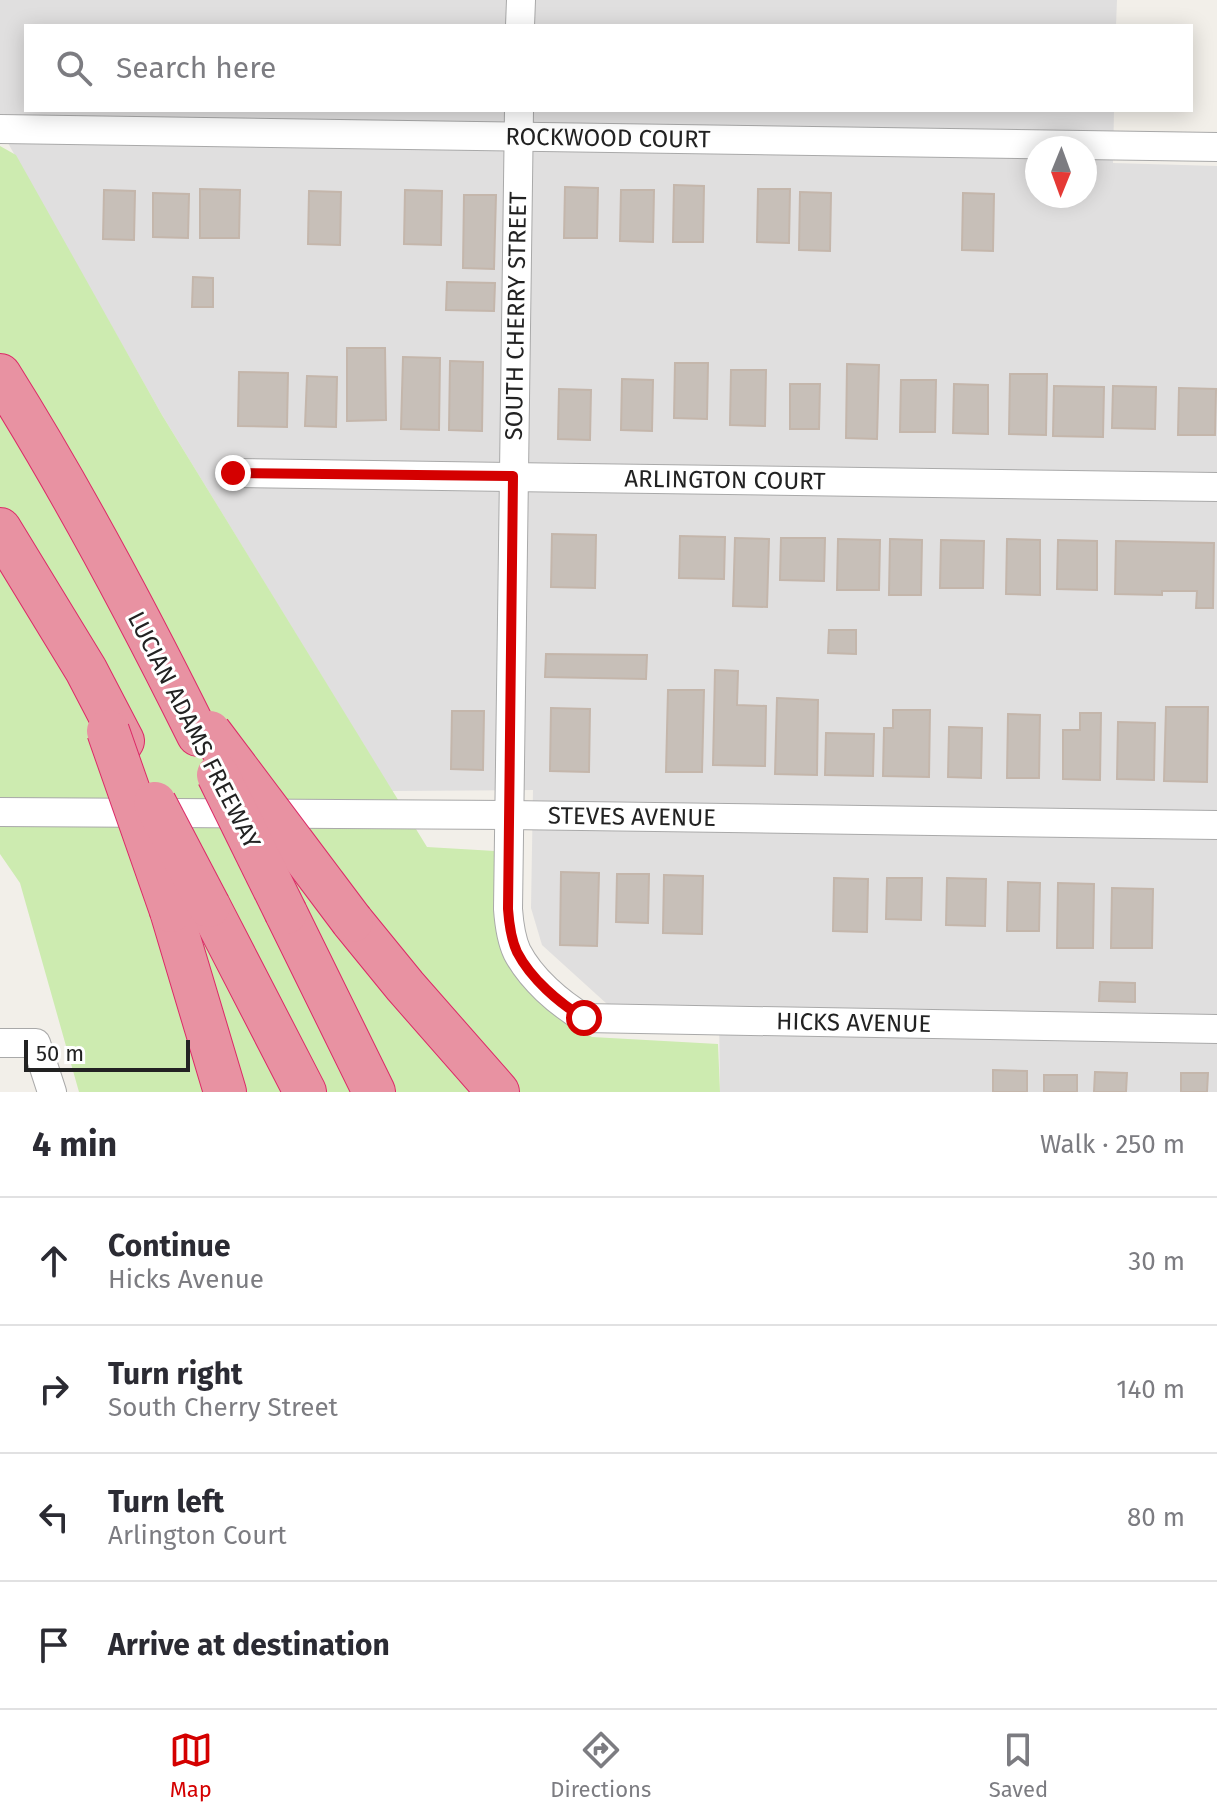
<!DOCTYPE html>
<meta charset="utf-8">
<style>
body{margin:0;font-family:"Fira Sans",sans-serif;background:#f2f2f3;color:#2b2b33}
.compass{position:absolute;left:1025px;top:136px;width:72px;height:72px;border-radius:50%;background:#fff;box-shadow:0 4px 20px #0003;rotate:181deg}
.scale{position:absolute;left:24px;bottom:20px;width:166px;box-sizing:border-box;padding-left:8px;border:4px solid #222;border-top:0;font-size:22px;line-height:28px;white-space:nowrap;color:#222;-webkit-text-stroke:6px #fff;paint-order:stroke}
.stop{position:absolute;width:24px;height:24px;margin:-18px;border:6px solid #d40000;border-radius:50%;background:#fff}
.stop.end{background:#d40000;border-color:#fff;box-shadow:0 2px 8px #0008}
.list{margin:0;padding:0;list-style:none}
h2{display:flex;justify-content:space-between;align-items:center;height:104px;margin:0;padding:0 32px;font-size:34px}
h2 small{font-size:26px;font-weight:400;color:#7c7c81}
.list li{display:grid;grid-template-columns:52px 1fr auto;gap:24px;align-items:center;box-sizing:border-box;height:128px;padding:0 32px;border-top:2px solid #e1e1e2}
.list b{display:block;font-size:30px;white-space:nowrap}
.list p{margin:0;font-size:26px;white-space:nowrap;color:#7c7c81}
.list em{font-size:26px;font-style:normal;color:#7c7c81}
.icon{flex:none;width:44px;height:44px;fill:none;stroke:currentColor;stroke-width:2;stroke-linecap:round;stroke-linejoin:round}
.map{position:relative;flex:none;width:1217px;height:1092px;overflow:hidden}
.search{position:absolute;background:#fff;box-shadow:0 4px 20px #0003;left:24px;right:24px;top:24px;height:88px;display:flex;align-items:center;gap:20px;box-sizing:border-box;padding:0 28px;border-radius:0px;color:#7c7c81;font-size:30px}
.sheet{height:616px;background:#fff}
nav{display:flex;justify-content:space-around;align-items:center;box-sizing:border-box;height:112px;border-top:2px solid #e1e1e2;background:#fff;font-size:22px;color:#7c7c81}
nav a{display:grid;justify-items:center;gap:4px}
nav .on{color:#d40000}
.map>svg:first-child{display:block}
</style>
<div class="map">
<svg width="1217" height="1092" viewBox="0 0 1217 1092">
<rect width="100%" height="100%" fill="#f2efe9"/>
<!-- residential -->
<path fill="#e0dfdf" fill-rule="evenodd" d="M0,0h1117l-1,26h-1090v84h1088l-1,53 104,3v926h-497l-1,-80 -112,-8 -65,-59 -11,-37 2,-118 -141,1 -230,-376 -162,-286zM1037,148h48v48h-48z"/>
<!-- grass -->
<polygon fill="#cdebb0" points="0,146 16,155 162,415 427,847 495,851 499,935 574,1026 592,1037 718,1044 720,1092 79,1092 20,883 0,854"/>
<!-- building -->
<g fill="#c7bfb8" stroke="#c4b6ab" stroke-width="2">
<polygon points="674,185 704,186 703,242 673,242"/>
<polygon points="565,187 598,188 597,238 564,238"/>
<polygon points="200,189 240,190 239,238 200,238"/>
<polygon points="758,189 790,189 789,243 757,242"/>
<polygon points="104,190 135,191 134,240 103,239"/>
<polygon points="405,190 442,191 441,245 404,244"/>
<polygon points="621,190 654,190 653,242 620,241"/>
<polygon points="309,191 341,192 340,245 308,244"/>
<polygon points="800,192 831,193 830,251 799,250"/>
<polygon points="153,193 189,194 188,238 153,237"/>
<polygon points="963,193 994,194 993,251 962,250"/>
<polygon points="464,195 496,195 494,269 463,268"/>
<polygon points="193,277 213,278 213,307 192,307"/>
<polygon points="447,282 495,283 494,311 446,310"/>
<polygon points="347,348 385,348 386,420 347,421"/>
<polygon points="403,357 440,358 439,430 401,429"/>
<polygon points="450,361 483,362 482,431 449,430"/>
<polygon points="675,363 708,363 707,419 674,418"/>
<polygon points="847,364 879,365 877,439 846,438"/>
<polygon points="731,370 766,370 765,426 730,425"/>
<polygon points="239,372 288,373 287,427 238,426"/>
<polygon points="1010,374 1047,374 1046,435 1009,434"/>
<polygon points="307,376 337,377 336,427 305,426"/>
<polygon points="622,379 653,380 652,431 621,430"/>
<polygon points="901,380 936,380 935,432 900,432"/>
<polygon points="790,384 820,384 819,429 790,429"/>
<polygon points="954,384 988,385 988,434 953,433"/>
<polygon points="1054,386 1104,387 1103,437 1053,436"/>
<polygon points="1113,386 1156,387 1155,429 1112,428"/>
<polygon points="1179,388 1216,389 1215,435 1178,435"/>
<polygon points="559,389 591,390 590,440 558,439"/>
<polygon points="552,534 596,535 595,588 551,587"/>
<polygon points="680,536 725,537 724,579 679,578"/>
<polygon points="735,538 769,539 767,607 733,606"/>
<polygon points="781,538 825,538 824,581 780,580"/>
<polygon points="838,539 880,540 879,590 837,590"/>
<polygon points="890,539 922,540 921,595 889,595"/>
<polygon points="1007,539 1040,540 1040,595 1006,594"/>
<polygon points="941,540 984,541 983,588 940,588"/>
<polygon points="1058,540 1097,541 1097,590 1057,589"/>
<polygon points="1116,541 1214,543 1213,608 1196,608 1197,591 1162,591 1162,595 1115,594"/>
<polygon points="829,630 856,630 856,654 828,653"/>
<polygon points="546,654 647,655 646,679 545,677"/>
<polygon points="715,670 738,671 737,705 766,706 765,766 713,765"/>
<polygon points="668,690 704,690 702,772 666,772"/>
<polygon points="777,698 818,700 817,775 775,774"/>
<polygon points="1166,707 1208,707 1207,782 1164,781"/>
<polygon points="551,708 590,709 589,772 550,771"/>
<polygon points="893,710 930,710 929,777 883,776 884,728 893,728"/>
<polygon points="452,711 484,711 483,770 451,769"/>
<polygon points="1080,713 1101,713 1100,780 1063,779 1063,730 1080,730"/>
<polygon points="1008,714 1040,715 1039,778 1007,778"/>
<polygon points="1118,722 1155,723 1154,780 1117,779"/>
<polygon points="949,727 982,728 981,778 948,777"/>
<polygon points="826,733 874,734 873,776 825,775"/>
<polygon points="561,872 599,873 597,946 560,945"/>
<polygon points="617,874 649,874 648,923 616,922"/>
<polygon points="664,875 703,876 702,934 663,933"/>
<polygon points="834,878 868,879 867,932 833,931"/>
<polygon points="887,878 922,878 921,920 886,919"/>
<polygon points="947,878 986,879 985,926 946,925"/>
<polygon points="1008,882 1040,883 1039,931 1007,931"/>
<polygon points="1058,883 1094,884 1093,948 1057,948"/>
<polygon points="1112,888 1153,889 1152,948 1111,948"/>
<polygon points="1100,982 1135,983 1135,1002 1099,1001"/>
<polygon points="993,1070 1027,1071 1027,1092 993,1092"/>
<polygon points="1095,1072 1127,1073 1126,1092 1094,1092"/>
<polygon points="1181,1073 1208,1073 1207,1092 1181,1092"/>
<rect x="1044" y="1075" width="33" height="17"/>
</g>
<g fill="none" stroke-linecap="round" stroke-linejoin="round">
<!-- minor casing -->
<g stroke="#a9a9a9" stroke-width="30">
<g id="minor">
<polyline points="520,26 521,0"/>
<path id="s1" d="M519,110l-11,799c1,14 3,30 9,43 14,27 42,51 67,66l633,11"/>
<path id="s2" d="M0,129l1217,18"/>
<path id="s3" d="M233,473l984,14"/>
<path id="s4" d="M0,812l509,3 708,10"/>
<polyline points="0,1043 36,1043 52,1092"/>
</g>
</g>
<!-- highway casing -->
<g stroke="#dc2a67" stroke-width="44">
<g id="highway">
<path d="M0,375c73,116 137,237 198,360"/>
<polyline points="0,529 86,670 123,741"/>
<polyline points="209,906 305,1092"/>
<polyline points="171,911 225,1092"/>
<polyline points="286,913 374,1092"/>
<polyline points="352,921 405,986 498,1092"/>
</g>
</g>
<!-- minor -->
<use href="#minor" stroke="#fff" stroke-width="28"/>
<!-- highway -->
<use href="#highway" stroke="#e892a2" stroke-width="42"/>
<!-- highway-bridge casing -->
<g stroke="#dc2a67" stroke-width="44" stroke-linecap="butt">
<g id="highway-bridge">
<polyline points="108,731 171,911"/>
<polyline points="210,732 352,921"/>
<polyline points="218,775 286,913"/>
<polyline points="155,803 209,906"/>
</g>
</g>
<!-- highway-bridge -->
<use href="#highway-bridge" stroke="#e892a2" stroke-width="42"/>
</g>
<g fill="none" stroke-linecap="round" stroke-linejoin="round">
<!-- route -->
<path stroke="#d40000" stroke-width="10" d="M233,473l280,3 -5,433c1,14 3,30 9,43 14,27 42,51 67,66"/>
</g>
<g text-anchor="middle" stroke-width="6" stroke-linejoin="round" paint-order="stroke">
<!-- street labels -->
<g font-size="24" fill="#222" stroke="#fff">
<text dy="8" stroke="none"><textPath href="#s2" startOffset="608">ROCKWOOD COURT</textPath></text>
<text transform="translate(516 316) rotate(-89)" y="8">SOUTH CHERRY STREET</text>
<text dy="8" stroke="none"><textPath href="#s3" startOffset="492">ARLINGTON COURT</textPath></text>
<text transform="translate(194 730) rotate(63)" y="8">LUCIAN ADAMS FREEWAY</text>
<text dy="8" stroke="none"><textPath href="#s4" startOffset="632">STEVES AVENUE</textPath></text>
<text dy="8" stroke="none"><textPath href="#s1" startOffset="1208">HICKS AVENUE</textPath></text>
</g>
</g>
</svg>
<svg class="compass" viewBox="-18 -18 36 36"><path d="M0-13l5 13h-10z" fill="#e53935"/><path d="M0 13l5-13h-10z" fill="#7c7c81"/></svg>
<div class="scale">50 m</div>
<div class="stop" style="left:584px;top:1018px"></div>
<div class="stop end" style="left:233px;top:473px"></div>
<div class="search"><svg class="icon" aria-label="search" viewBox="0 0 24 24"><circle cx="10" cy="10" r="6"/><path d="M15 15l6 6"/></svg>Search here</div>
</div>
<section class="sheet">
<h2>4 min<small>Walk · 250 m</small></h2>
<ul class="list">
<li><svg class="icon" aria-label="ahead" viewBox="0 0 24 24"><path d="M12 20V5M6 11l6-6 6 6"/></svg><div><b>Continue</b><p>Hicks Avenue</p></div><em>30 m</em></li>
<li><svg class="icon" aria-label="right" viewBox="0 0 24 24"><path d="M7 20v-9h11M14 6l5 5-5 5"/></svg><div><b>Turn right</b><p>South Cherry Street</p></div><em>140 m</em></li>
<li><svg class="icon" aria-label="left" viewBox="0 0 24 24"><path d="M17 20v-9H6M10 6l-5 5 5 5"/></svg><div><b>Turn left</b><p>Arlington Court</p></div><em>80 m</em></li>
<li><svg class="icon" aria-label="arrive" viewBox="0 0 24 24"><path d="M6 21V4h12l-3 4 3 4H6"/></svg><div><b>Arrive at destination</b></div></li>
</ul>
</section>
<nav>
<a class="on"><svg class="icon" aria-label="map" viewBox="0 0 24 24"><path d="M3 6l6-2 6 2 6-2v14l-6 2-6-2-6 2zM9 4v14M15 6v14"/></svg>Map</a>
<a><svg class="icon" aria-label="directions" viewBox="0 0 24 24"><path d="M12 3l9 9-9 9-9-9zM9 14v-3h6M13 9l2 2-2 2"/></svg>Directions</a>
<a><svg class="icon" aria-label="saved" viewBox="0 0 24 24"><path d="M7 4h10v16l-5-4-5 4z"/></svg>Saved</a>
</nav>
